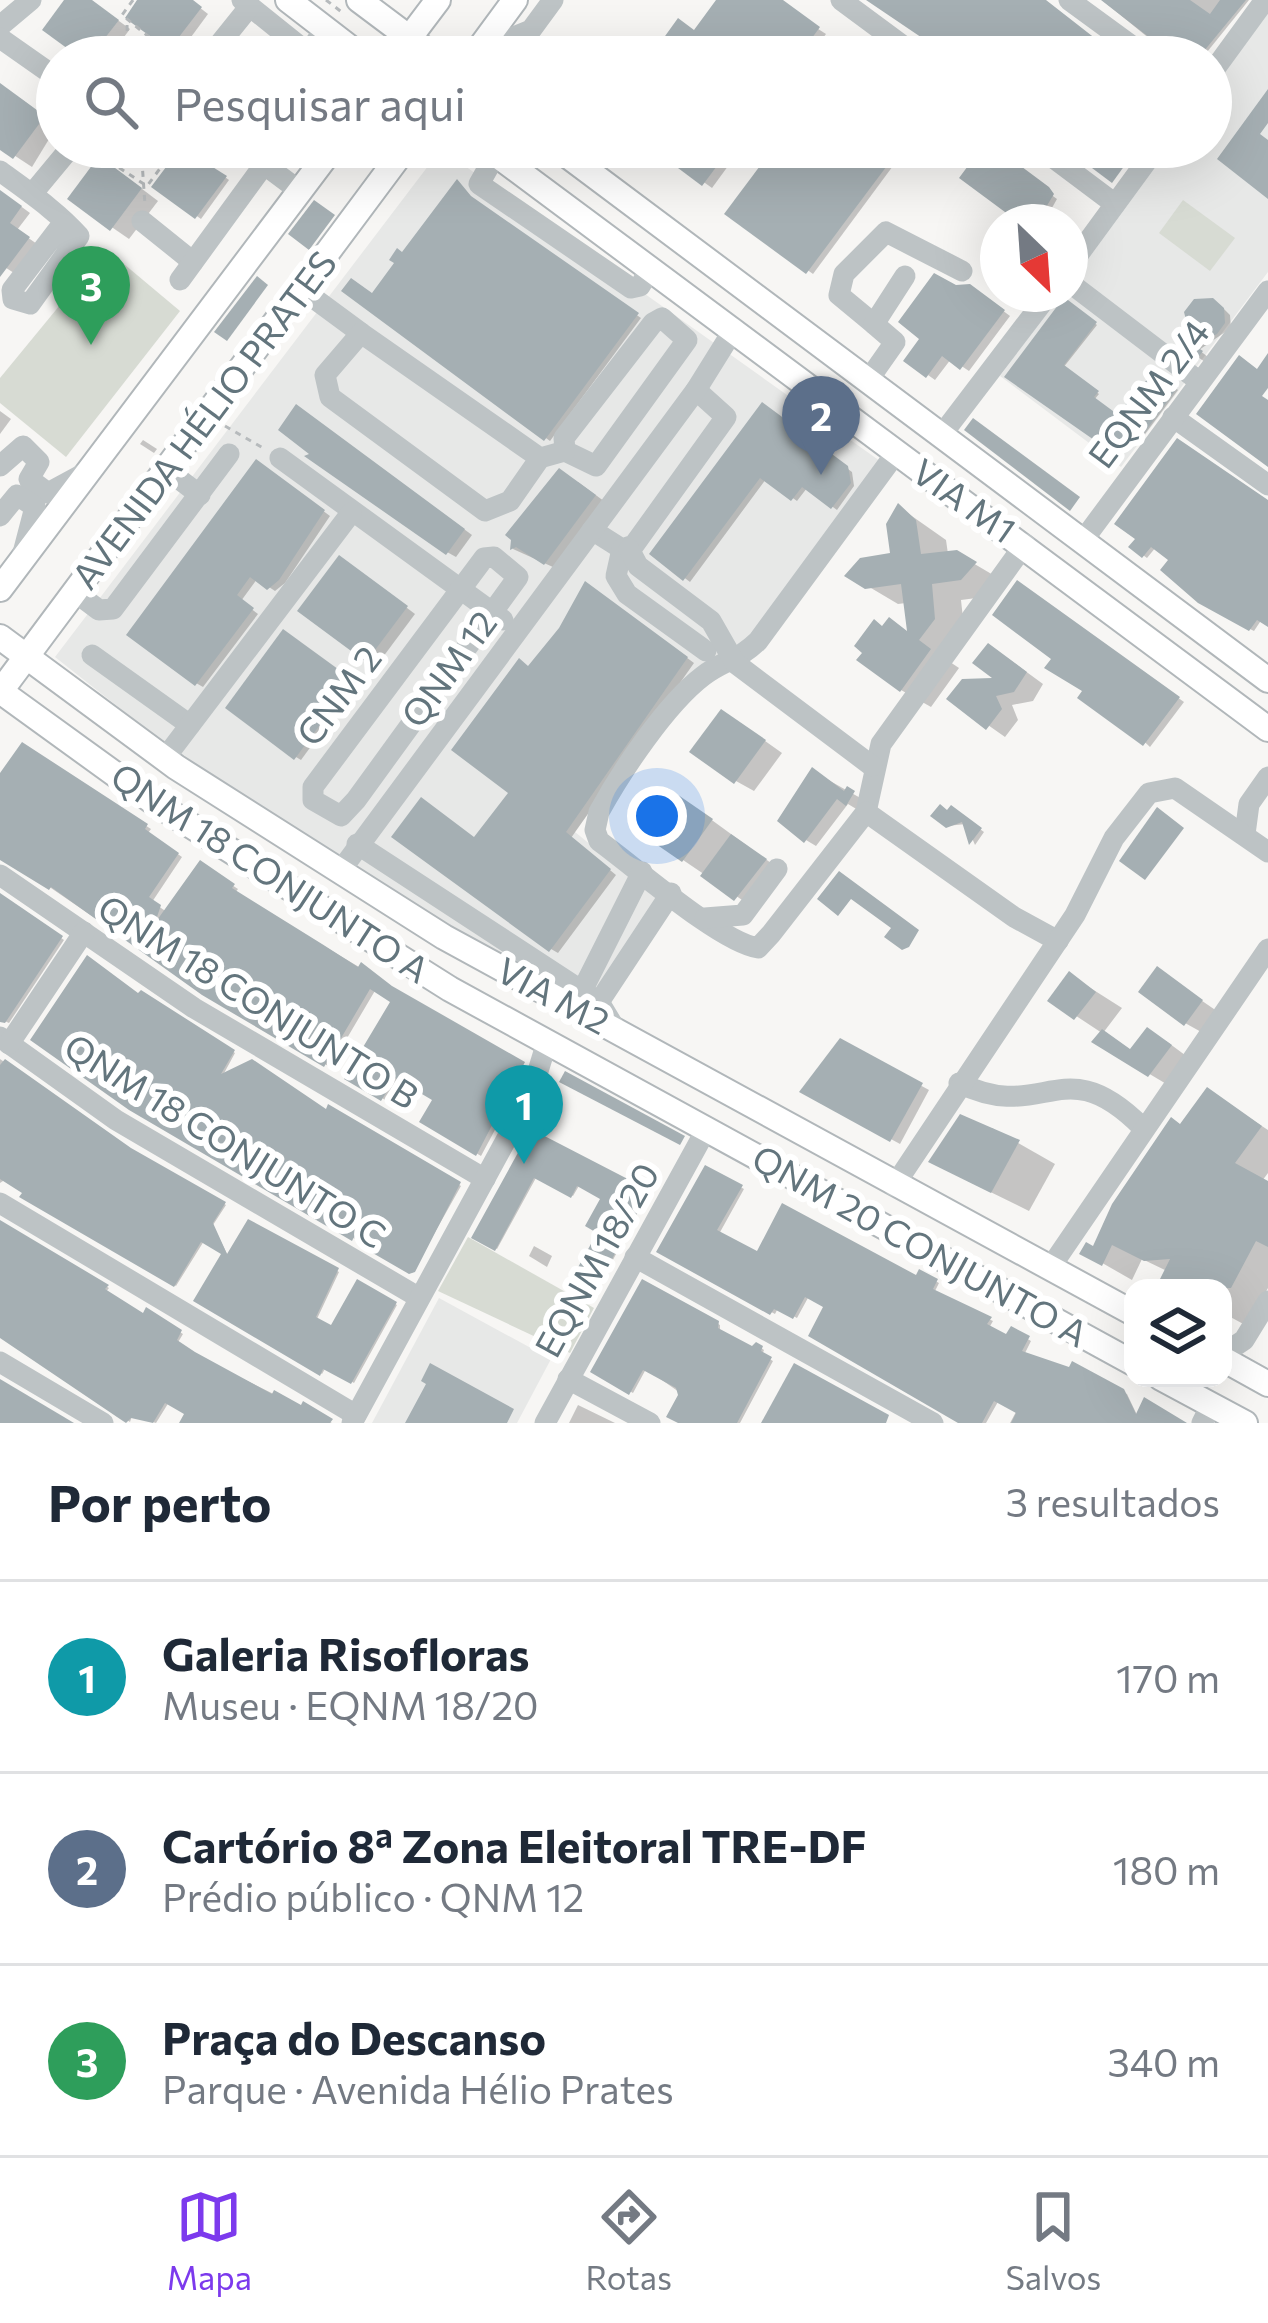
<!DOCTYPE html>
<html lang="pt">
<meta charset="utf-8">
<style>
body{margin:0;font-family:Commissioner,sans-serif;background:#f2f2f3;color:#1f2937}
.controls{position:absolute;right:36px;bottom:36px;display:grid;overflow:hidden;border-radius:24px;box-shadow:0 12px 48px #0002}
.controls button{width:108px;height:108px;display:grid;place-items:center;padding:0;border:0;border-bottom:3px solid #e0e1e3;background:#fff;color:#1f2937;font:60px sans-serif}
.compass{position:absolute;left:980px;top:204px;width:108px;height:108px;border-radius:50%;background:#fff;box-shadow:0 12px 48px #0002;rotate:155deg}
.you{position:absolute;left:657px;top:816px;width:42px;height:42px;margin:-30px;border:9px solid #fff;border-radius:50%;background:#1a73e8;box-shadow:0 0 0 18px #1a73e833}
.badge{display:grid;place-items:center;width:78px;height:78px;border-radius:50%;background:#7c3aed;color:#fff;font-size:39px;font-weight:700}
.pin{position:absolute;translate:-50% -99px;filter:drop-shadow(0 3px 6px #0008)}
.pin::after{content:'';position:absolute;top:63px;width:42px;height:36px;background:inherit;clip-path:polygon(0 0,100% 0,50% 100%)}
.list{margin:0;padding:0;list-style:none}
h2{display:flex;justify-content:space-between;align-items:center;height:156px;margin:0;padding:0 48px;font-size:51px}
h2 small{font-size:39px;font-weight:400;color:#747a83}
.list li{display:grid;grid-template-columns:78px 1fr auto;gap:36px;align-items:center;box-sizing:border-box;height:192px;padding:0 48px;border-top:3px solid #e0e1e3}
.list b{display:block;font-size:45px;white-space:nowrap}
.list p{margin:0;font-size:39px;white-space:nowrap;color:#747a83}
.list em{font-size:39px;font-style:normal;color:#747a83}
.icon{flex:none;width:66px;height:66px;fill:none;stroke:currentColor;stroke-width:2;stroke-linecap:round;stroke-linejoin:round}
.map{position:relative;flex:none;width:1268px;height:1423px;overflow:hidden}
.search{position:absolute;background:#fff;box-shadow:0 12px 48px #0002;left:36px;right:36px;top:36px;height:132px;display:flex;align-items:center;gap:30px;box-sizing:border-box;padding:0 42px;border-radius:66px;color:#747a83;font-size:45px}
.sheet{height:732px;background:#fff}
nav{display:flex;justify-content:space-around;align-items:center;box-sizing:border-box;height:168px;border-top:3px solid #e0e1e3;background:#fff;font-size:33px;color:#747a83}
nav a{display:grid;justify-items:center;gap:6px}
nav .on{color:#7c3aed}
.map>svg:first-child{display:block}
</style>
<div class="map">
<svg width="1268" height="1423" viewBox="0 0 1268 1423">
<rect width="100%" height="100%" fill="#f7f6f4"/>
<!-- built -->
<g fill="#e7e8e7">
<polygon points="1268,13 1268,272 1121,467 1000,376 1060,294 1070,294 1070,281 1169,147 1211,147 1211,90"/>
<polygon points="441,149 880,461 752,637 675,693 575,832 661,902 593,1009 386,889 184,759 55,657"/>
<polygon points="439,1298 551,1359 517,1423 372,1423"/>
</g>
<!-- green -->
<g fill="#d7dbd3">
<polygon points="1183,200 1235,238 1210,271 1159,233"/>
<polygon points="106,249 180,311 66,457 0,403 0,378"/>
<polygon points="468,1237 594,1308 570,1353 438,1291"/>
</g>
<!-- shadow -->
<g fill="#0003">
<polygon points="68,0 90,0 130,29 109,57 84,57"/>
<polygon points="142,0 190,0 208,14 180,52 129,17"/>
<polygon points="720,0 773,0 826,34 809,57 663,57 695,33"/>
<polygon points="1102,0 1249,0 1203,57 1172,57"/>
<polygon points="0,92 20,98 57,126 32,167 0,146"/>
<polygon points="184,147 229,180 201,219 155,186"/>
<polygon points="655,147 742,147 712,188"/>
<polygon points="778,147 907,147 813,274 729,213"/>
<polygon points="985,147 1057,199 1044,222 1008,222 1013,214"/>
<polygon points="117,170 158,201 129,239 71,199"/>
<polygon points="458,183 475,203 641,318 550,441 345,290 373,296"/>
<polygon points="0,191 30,213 17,230 37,244 14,273 0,264"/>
<polygon points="956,288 978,292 1010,316 969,371 951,359 935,380 928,375"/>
<polygon points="1064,301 1097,325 1063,368 1099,394 1094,400 1118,418 1157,372 1178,390 1139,442 1133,438 1120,454 1008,377"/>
<polygon points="1220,305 1230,315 1231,328 1199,350 1208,357 1205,362 1185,348"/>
<polygon points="763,406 852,472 854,486 837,510 807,488 797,501 766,479 690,582 653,554"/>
<polygon points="0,411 11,419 0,434"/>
<polygon points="306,413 472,535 456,557 447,552"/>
<polygon points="143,440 157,449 154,453 140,444"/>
<polygon points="263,466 330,516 285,583 275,591 257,579 241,601 258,614 203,687 196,683"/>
<polygon points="578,482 612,507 564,572 513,549 514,539"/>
<polygon points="899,507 946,540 948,554 956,553 1005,582 992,596 961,600 965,637 947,660 959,668 931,707 901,690 884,629 910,633 906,603 898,604 849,575 893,556"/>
<polygon points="1268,526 1268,623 1262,619 1254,631 1228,618 1156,547 1147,558 1132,547"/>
<polygon points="349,564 415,614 377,665 368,660"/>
<polygon points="1024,588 1184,702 1150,747 1055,658"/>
<polygon points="594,589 694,663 571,838 616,875 558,953 551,949 512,792 530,668"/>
<polygon points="284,633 356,685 301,760 296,757"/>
<polygon points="1006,657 1043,684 1033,701 1012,705 1018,720 1005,737 951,699 1000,680"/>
<polygon points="740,723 782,753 754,791 736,781"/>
<polygon points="23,746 151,829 148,833 182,857 152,902 167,912 200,864 238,889 235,893 528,1068 481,1156 423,1121 436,1098 401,1078 387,1101 348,1078 394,1001 376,989 330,1067 204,993 0,853 0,779"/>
<polygon points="823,777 864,800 858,810 848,804 816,846 806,840"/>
<polygon points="687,802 782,871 754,908 683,860"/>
<polygon points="952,809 984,832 975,845 966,824 947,826"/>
<polygon points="0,896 64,940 9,1023 0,1019"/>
<polygon points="1157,970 1227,1018 1212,1038 1185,1023"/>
<polygon points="1070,975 1122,1008 1103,1033 1132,1051 1166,1041 1189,1058 1168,1085 1096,1042 1102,1033 1052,1000"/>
<polygon points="144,995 235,1053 222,1077 327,1113 330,1108 461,1186 412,1273 375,1251 378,1247 357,1235 355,1239 130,1108 139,997"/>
<polygon points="841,1042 929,1090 900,1144 803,1091"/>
<polygon points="0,1059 94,1127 226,1205 213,1225 229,1258 249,1223 339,1272 316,1321 333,1329 358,1283 397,1305 354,1383 326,1367 322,1374 197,1299 225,1253 204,1241 176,1286 6,1179 0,1183"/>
<polygon points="1208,1091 1268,1130 1268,1173 1262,1181 1268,1184 1268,1288 1247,1326 1223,1313 1223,1288 1178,1288 1163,1279 1167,1271 1142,1259 1132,1280 1083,1252 1095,1250"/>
<polygon points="992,1128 1055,1164 1029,1211 968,1181"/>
<polygon points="532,1133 648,1193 592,1300 570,1288 601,1232 604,1198 580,1184 573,1196 537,1176 497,1249 475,1237"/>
<polygon points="706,1169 744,1189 719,1234 758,1255 917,1280 920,1273 939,1283 934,1293 993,1321 989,1328 1007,1338 1012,1330 1031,1341 1024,1355 1070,1370 1073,1365 1127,1394 1138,1417 1146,1401 1186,1423 1010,1423 1017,1410 999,1400 986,1423 964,1423 812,1335 827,1306 809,1296 797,1318 778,1308 775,1314 660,1251"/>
<polygon points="1,1225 109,1288 105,1293 144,1317 147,1312 183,1334 177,1344 195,1355 332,1423 182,1423 188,1413 169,1402 156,1423 132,1416 130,1422 0,1336"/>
<polygon points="534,1246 552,1256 547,1267 529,1256"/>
<polygon points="643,1283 720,1325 720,1332 753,1350 757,1345 764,1350 762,1355 773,1361 740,1423 684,1423 670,1416 682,1394 646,1369 633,1393 594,1371"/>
<polygon points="578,1405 615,1423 569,1423"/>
</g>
<!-- building -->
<g fill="#a5afb3">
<polygon points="64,0 92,0 119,20 90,57 79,57 42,30"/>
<polygon points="137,0 193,0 202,7 169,50 125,18"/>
<polygon points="716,0 783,0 820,27 798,57 650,57 678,18 694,30"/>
<polygon points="866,0 1046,0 1119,57 935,57 940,50"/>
<polygon points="1101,0 1190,0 1210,14 1220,0 1246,0 1199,57 1164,57 1159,45"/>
<polygon points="0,83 45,116 13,159 0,150"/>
<polygon points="1268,89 1268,123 1260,134 1268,140 1268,199 1217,159"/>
<polygon points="181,147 227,176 195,219 151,187"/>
<polygon points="650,147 731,147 702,186"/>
<polygon points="774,147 901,147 806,274 724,214"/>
<polygon points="982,147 995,147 1049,187 1054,194 1037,222 1004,222 1009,215 959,178"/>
<polygon points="1064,147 1138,147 1112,183"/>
<polygon points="99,156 142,188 110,231 67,199"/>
<polygon points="457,179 471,196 639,313 544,441 341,291 351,278 372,293 394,263 389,260 397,248 402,252"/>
<polygon points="0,190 22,206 10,223 30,237 0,277"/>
<polygon points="314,200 335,215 309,250 288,234"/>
<polygon points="934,273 956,285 970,284 1005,310 960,370 942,356 926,378 903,361 919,339 898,322"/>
<polygon points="257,276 268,285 227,341 214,332"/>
<polygon points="1064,297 1097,322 1064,365 1099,391 1094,397 1117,414 1157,368 1178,387 1136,444 1130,439 1117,456 1004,377"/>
<polygon points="1213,298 1224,308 1225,323 1217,334 1194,345 1203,351 1196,360 1181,348 1190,336 1184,312 1194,299"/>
<polygon points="1268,353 1268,388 1262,396 1268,400 1268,467 1196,414 1239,355 1257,369"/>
<polygon points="762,402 848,466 851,483 831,509 802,487 791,501 760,478 683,581 649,554"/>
<polygon points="296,404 465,529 446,555 304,456 309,454 278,430"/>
<polygon points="973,418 1080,497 1070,511 964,430"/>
<polygon points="1177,438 1268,500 1268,627 1257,620 1249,631 1198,603 1160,570 1168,560 1151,547 1142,558 1128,547 1135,539 1114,524"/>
<polygon points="256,459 325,510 279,580 267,590 250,577 237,595 254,608 195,686 126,635"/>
<polygon points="559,468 596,495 544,565 516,547 510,550 511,540 505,535"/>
<polygon points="898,503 916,520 921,554 957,550 977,562 961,580 932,584 935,619 919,640 931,649 900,692 856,660 862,653 854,646 874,619 882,626 889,617 907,631 901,584 865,589 844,576 860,558 890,553 886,524"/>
<polygon points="339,555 408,606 366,662 297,611"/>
<polygon points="1017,580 1180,697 1143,746 1077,698 1082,691 1044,668 1051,659 992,615"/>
<polygon points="585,581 688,657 566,832 611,869 549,952 391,837 421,797 474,837 508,793 451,750 519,658 528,666 559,628"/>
<polygon points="283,629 353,680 294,760 225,708"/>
<polygon points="988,643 1027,672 1014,692 996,696 1002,709 986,730 946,699 962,679 992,678 972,663"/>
<polygon points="721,709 766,740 734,784 689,752"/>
<polygon points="22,742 148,824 145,829 179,853 149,897 161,905 155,923 200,860 235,884 232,888 322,944 358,967 361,962 392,986 525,1062 476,1156 419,1122 432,1100 395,1078 381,1101 344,1079 390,1002 370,989 324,1067 202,995 51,887 49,890 0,860 0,773"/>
<polygon points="812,767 844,791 847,786 855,791 846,806 837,799 804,843 777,821"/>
<polygon points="668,788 713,819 682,862 637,831"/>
<polygon points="940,804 947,810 951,805 982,828 969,845 962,822 946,828 930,816"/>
<polygon points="1157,807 1184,828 1145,880 1119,861"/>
<polygon points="731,834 767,859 734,901 700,876"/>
<polygon points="839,871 919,930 909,947 902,950 884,937 891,928 851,899 838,916 817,899"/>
<polygon points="0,893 63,936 5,1023 0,1022"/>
<polygon points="87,955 138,993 141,990 235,1050 221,1074 252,1059 326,1109 328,1104 461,1182 415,1272 409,1274 371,1252 374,1248 354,1237 352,1241 129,1110 30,1040"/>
<polygon points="1157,966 1203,1000 1184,1026 1138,992"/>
<polygon points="1069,971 1096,992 1074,1020 1047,1001"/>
<polygon points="1147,1027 1172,1045 1148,1077 1091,1042 1102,1029 1130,1049"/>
<polygon points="840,1038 923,1083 890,1142 799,1092"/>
<polygon points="5,1059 131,1148 226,1202 213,1223 227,1254 248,1219 339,1268 316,1317 331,1325 357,1279 397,1302 351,1384 323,1369 320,1376 193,1301 221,1254 201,1242 174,1287 19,1197 22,1193 0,1179 0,1065"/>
<polygon points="565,1071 685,1136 680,1145 559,1082"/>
<polygon points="1207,1087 1262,1126 1235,1163 1268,1181 1268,1247 1256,1241 1231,1288 1172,1288 1159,1281 1170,1259 1144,1261 1112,1245 1102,1266 1079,1254 1086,1242 1093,1246 1112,1204 1171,1117 1180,1124"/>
<polygon points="960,1114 1020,1140 991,1193 928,1162"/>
<polygon points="531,1129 649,1190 589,1302 566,1289 597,1233 585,1226 600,1199 577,1186 571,1198 534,1178 495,1251 471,1238"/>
<polygon points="705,1165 743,1185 717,1230 757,1251 782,1203 916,1275 919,1269 938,1279 933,1289 992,1317 987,1324 1006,1334 1011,1326 1030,1336 1022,1351 1069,1367 1072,1361 1124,1389 1136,1414 1144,1397 1187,1423 1011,1423 1016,1413 994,1401 982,1423 958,1423 808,1336 823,1307 805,1297 793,1319 774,1309 770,1315 656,1252"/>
<polygon points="0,1220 109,1285 105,1289 143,1313 146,1307 182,1330 177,1340 195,1352 272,1394 274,1390 301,1405 303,1401 333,1419 330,1423 179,1423 184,1414 165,1403 153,1423 131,1418 126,1423 117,1417 0,1338"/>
<polygon points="642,1279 719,1321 718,1328 752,1346 756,1342 763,1346 761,1351 772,1357 737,1423 678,1423 666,1417 678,1395 676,1388 643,1370 629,1395 590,1372"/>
<polygon points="430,1363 514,1409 507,1423 405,1423 426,1384 421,1381"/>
<polygon points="794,1363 889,1415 886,1423 761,1423"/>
<polygon points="0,1379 74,1423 0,1423"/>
</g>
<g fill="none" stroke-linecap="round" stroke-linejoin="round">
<!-- major casing -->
<g stroke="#b1b7ba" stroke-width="28">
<g id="major">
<polyline points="288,0 362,57"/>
<polyline points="359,0 435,57"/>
<polyline points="395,57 438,0"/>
<polyline points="473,57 515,0"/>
<polyline points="486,147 1268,729"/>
<polyline points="556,147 1268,680"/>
<polyline points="0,589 333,147"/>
<polyline points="0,637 176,767 444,937 1133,1313"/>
<polyline points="0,691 152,801 450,989 1133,1363"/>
<polyline points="0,692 406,147"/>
<polyline points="1223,1359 1268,1384"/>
<polyline points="1161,1378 1245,1423"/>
</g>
</g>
<!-- path -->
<g stroke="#b6babc" stroke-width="3" stroke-dasharray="6 6" stroke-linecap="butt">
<polyline points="133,0 122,15 170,54 148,57"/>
<polyline points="326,0 343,13"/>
<polyline points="127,25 128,57"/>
<polyline points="57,108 50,118 57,123"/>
<polyline points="141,147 145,205"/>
<polyline points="521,147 541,162"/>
<polyline points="89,148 147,186 176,147"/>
<polyline points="99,154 133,147"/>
<polyline points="225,426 263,448"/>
</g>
<!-- minor -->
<g stroke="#bdc3c5" stroke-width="21">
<polyline points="242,0 303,49 313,46 325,29"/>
<polyline points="841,0 918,57"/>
<polyline points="1069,0 1147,57"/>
<polyline points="0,26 31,0"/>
<polyline points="0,38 57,78"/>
<polyline points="477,52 531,30 553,0"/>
<polyline points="209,57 250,6"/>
<polyline points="1211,74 1265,0"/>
<polyline points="241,147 301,192"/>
<polyline points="1039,147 1115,204"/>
<polyline points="496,154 479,184 631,288 640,286 651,268"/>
<path d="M0,171c27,20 57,40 79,65l-49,68 -17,-5 -1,-9 52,-68"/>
<polyline points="32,194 71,147"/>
<polyline points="142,221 193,262"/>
<polyline points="1070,266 1157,147"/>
<polyline points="180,280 277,147"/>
<polyline points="1070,283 1200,382"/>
<polyline points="304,291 361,333"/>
<polygon points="662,318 687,340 596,466 565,451 564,438 653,323"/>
<polyline points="874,324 839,295 844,274 886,232 962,271"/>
<polyline points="869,379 895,342 874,324 905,276"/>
<polyline points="1173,417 1268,485"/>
<polyline points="943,433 1049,294"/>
<path d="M896,453l-138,188c-19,19 -36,20 -55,35 -37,28 -82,96 -104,136l-4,18 4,11c36,26 121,101 159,107l13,-14 95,-122 15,-68 144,-200"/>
<polyline points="280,458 503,620"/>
<polyline points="540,458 361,333 325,375 330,397 485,511 510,501 540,458 565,451"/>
<polyline points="0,466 23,446 39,462 29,479 48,493 85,473"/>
<polyline points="167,470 200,495"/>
<polyline points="0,516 17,495 35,507 22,557"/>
<polyline points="592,530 622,549 634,545 726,417 696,390"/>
<polyline points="1084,539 1268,291"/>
<polyline points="622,549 616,576 627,594 706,651"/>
<polyline points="629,549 638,566 711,621 735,663 872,766"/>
<polygon points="494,557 518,577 356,800 341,816 313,800 313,787 484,558"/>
<polyline points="75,592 99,610 113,609 229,454"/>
<polyline points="92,655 190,725"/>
<polyline points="165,758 351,513"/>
<polyline points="866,812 1014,917 1058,941"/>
<polyline points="1245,834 1249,804 1268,777"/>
<polyline points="357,844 599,1002 616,1030"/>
<polyline points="341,870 696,390 734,329"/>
<polyline points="0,875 194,1008 485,1179"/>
<polyline points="705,918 743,915 777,869"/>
<polyline points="581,993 642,872"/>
<polyline points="599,1002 671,893"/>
<polyline points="0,1037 116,1120 418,1297"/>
<polyline points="9,1044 84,932"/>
<path d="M959,1083c86,42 103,-36 183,44"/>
<polyline points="894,1186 1075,915 1114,838 1149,793 1175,788 1268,852"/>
<polyline points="0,1203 356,1415"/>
<polyline points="635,1257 933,1423"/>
<polyline points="1050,1268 1268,949"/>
<polyline points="1223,1354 1244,1340 1268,1301"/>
<polyline points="0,1362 103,1423"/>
<polyline points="568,1379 650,1423"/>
<polyline points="352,1423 531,1094 546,1045"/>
<polyline points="545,1423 707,1128"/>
<polyline points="1202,1423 1211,1405"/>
</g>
<!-- major -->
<use href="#major" stroke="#fff" stroke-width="24"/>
</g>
<g text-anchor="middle" stroke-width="12" stroke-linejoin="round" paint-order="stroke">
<!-- street labels -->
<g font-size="36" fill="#63757d" stroke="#fff">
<text transform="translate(1149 394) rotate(-53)" y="13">EQNM 2/4</text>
<text transform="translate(204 420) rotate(-53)" y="13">AVENIDA HÉLIO PRATES</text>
<text transform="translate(964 501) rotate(35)" y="13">VIA M1</text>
<text transform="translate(449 669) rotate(-54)" y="13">QNM 12</text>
<text transform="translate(339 696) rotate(-53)" y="13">CNM 2</text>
<text transform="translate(270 873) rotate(33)" y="13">QNM 18 CONJUNTO A</text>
<text transform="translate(553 996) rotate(28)" y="13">VIA M2</text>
<text transform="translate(258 1002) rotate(32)" y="13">QNM 18 CONJUNTO B</text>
<text transform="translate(225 1141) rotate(32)" y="13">QNM 18 CONJUNTO C</text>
<text transform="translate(920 1246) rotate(29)" y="13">QNM 20 CONJUNTO A</text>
<text transform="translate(597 1260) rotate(-61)" y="13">EQNM 18/20</text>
</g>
</g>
</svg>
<div class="controls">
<button><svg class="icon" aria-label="layers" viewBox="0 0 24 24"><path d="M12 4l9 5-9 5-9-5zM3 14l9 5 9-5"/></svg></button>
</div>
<svg class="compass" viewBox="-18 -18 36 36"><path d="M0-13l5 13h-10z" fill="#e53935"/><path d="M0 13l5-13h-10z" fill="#747a83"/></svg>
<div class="you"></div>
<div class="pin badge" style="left:524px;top:1164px;background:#0f9aa8">1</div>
<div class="pin badge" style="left:821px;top:475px;background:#5c6f8a">2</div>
<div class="pin badge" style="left:91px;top:345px;background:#2e9e5b">3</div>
<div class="search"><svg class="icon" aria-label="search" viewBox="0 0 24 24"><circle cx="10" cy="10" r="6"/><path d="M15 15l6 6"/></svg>Pesquisar aqui</div>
</div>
<section class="sheet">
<h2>Por perto<small>3 resultados</small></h2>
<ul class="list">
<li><span class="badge" style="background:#0f9aa8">1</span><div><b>Galeria Risofloras</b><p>Museu · EQNM 18/20</p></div><em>170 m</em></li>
<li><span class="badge" style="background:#5c6f8a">2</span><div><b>Cartório 8ª Zona Eleitoral TRE-DF</b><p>Prédio público · QNM 12</p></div><em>180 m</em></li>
<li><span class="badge" style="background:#2e9e5b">3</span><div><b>Praça do Descanso</b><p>Parque · Avenida Hélio Prates</p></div><em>340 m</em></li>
</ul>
</section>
<nav>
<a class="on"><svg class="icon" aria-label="map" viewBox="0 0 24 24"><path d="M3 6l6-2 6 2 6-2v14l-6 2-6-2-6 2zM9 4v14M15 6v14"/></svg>Mapa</a>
<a><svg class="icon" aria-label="directions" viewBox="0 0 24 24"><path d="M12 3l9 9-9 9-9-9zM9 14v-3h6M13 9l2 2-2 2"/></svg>Rotas</a>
<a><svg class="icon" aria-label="saved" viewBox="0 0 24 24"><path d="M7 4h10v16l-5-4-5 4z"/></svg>Salvos</a>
</nav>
